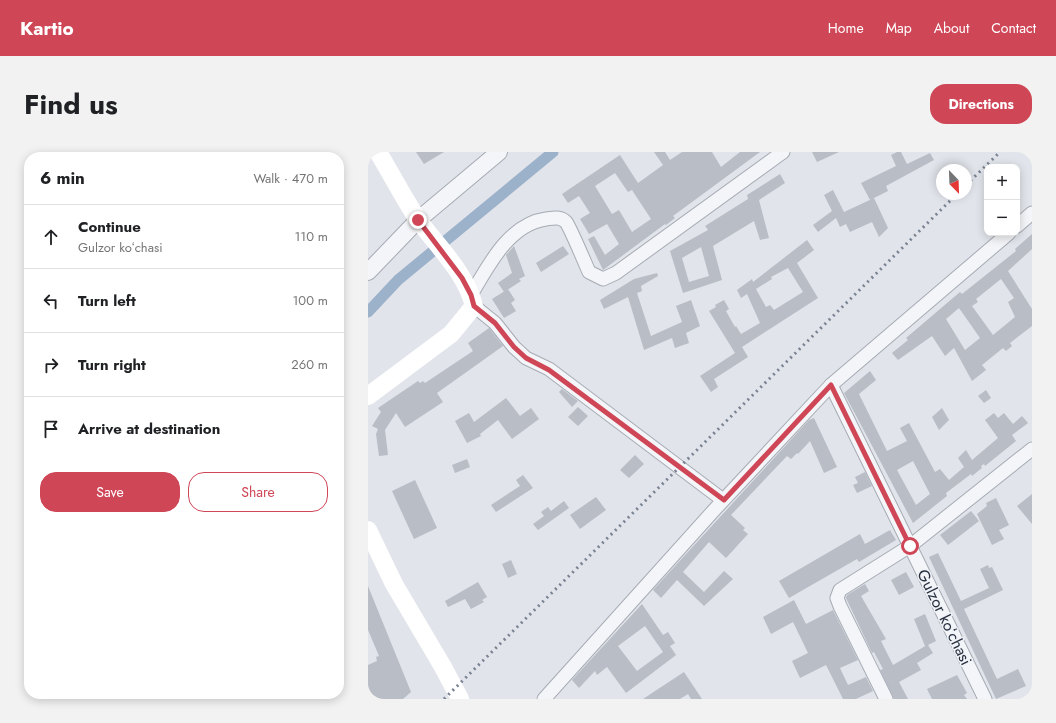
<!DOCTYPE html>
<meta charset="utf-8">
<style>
body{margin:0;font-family:Jost,sans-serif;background:#f2f2f2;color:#202124}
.controls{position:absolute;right:12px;top:12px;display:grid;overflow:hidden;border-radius:8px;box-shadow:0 2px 10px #0003}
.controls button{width:36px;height:36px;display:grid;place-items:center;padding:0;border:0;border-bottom:1px solid #e0e0e0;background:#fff;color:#202124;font:20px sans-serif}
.compass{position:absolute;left:568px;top:12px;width:36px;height:36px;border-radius:50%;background:#fff;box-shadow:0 2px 10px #0003;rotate:157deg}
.stop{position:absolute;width:12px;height:12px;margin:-9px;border:3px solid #cf4657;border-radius:50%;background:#fff}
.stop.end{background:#cf4657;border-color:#fff;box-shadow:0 1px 4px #0008}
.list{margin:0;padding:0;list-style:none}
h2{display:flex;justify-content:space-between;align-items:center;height:52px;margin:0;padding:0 16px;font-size:17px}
h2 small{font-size:13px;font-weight:400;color:#757577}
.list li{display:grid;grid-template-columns:26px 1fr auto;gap:12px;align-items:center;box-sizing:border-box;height:64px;padding:0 16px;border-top:1px solid #e0e0e0}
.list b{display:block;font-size:15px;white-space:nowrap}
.list p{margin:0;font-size:13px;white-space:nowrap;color:#757577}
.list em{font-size:13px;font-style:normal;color:#757577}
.actions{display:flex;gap:8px;padding:12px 16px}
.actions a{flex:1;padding:9px 0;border:1px solid #cf4657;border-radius:16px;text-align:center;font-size:14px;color:#cf4657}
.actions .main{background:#cf4657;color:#fff}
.icon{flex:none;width:22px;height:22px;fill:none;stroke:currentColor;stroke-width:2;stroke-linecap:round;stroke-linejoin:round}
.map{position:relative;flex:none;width:664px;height:547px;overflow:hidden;border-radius:16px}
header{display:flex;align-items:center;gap:24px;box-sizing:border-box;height:56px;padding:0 20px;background:#cf4657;color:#fff}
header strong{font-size:19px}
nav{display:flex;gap:22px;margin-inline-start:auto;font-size:14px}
.intro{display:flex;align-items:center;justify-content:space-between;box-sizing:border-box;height:96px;padding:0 24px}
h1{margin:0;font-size:28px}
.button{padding:10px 18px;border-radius:16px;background:#cf4657;color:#fff;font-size:14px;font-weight:700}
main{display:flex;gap:24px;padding:0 24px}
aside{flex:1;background:#fff;border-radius:16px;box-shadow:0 2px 10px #0003}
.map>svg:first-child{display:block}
</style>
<header>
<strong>Kartio</strong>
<nav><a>Home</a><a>Map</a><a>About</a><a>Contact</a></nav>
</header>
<div class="intro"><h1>Find us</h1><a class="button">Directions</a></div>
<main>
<aside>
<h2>6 min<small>Walk · 470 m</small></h2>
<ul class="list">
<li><svg class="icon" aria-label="ahead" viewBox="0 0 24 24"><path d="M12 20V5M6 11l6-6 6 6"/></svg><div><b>Continue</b><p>Gulzor koʻchasi</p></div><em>110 m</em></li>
<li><svg class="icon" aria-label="left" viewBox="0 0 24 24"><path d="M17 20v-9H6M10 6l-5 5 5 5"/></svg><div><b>Turn left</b></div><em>100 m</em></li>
<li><svg class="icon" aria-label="right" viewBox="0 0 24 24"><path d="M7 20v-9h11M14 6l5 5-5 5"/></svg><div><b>Turn right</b></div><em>260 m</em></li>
<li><svg class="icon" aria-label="arrive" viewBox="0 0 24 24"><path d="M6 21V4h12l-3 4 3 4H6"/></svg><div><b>Arrive at destination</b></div></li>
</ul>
<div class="actions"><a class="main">Save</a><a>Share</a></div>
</aside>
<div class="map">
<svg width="664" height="547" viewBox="0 0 664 547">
<rect width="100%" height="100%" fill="#e1e4ea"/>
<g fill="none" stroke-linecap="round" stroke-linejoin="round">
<!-- canal -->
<polyline stroke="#9cb1ca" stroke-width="11" points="0,160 30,128 185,0"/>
</g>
<!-- building -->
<g fill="#b8bdc6" fill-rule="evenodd">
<polygon points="48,0 76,0 56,12"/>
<path d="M286,0h11l5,8 12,-8h30l9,15 19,-15h20l-87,64 2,2 -9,7 -1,-1 -62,46 -15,-31 6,-3 11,19 14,-11 -12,-20 -18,10 -9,-15 10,-6 -11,-17 -11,7 -6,-9 58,-39 18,28 25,-18zM247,21l13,19 4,-2 19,29 -19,13 -13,-22 -7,4 -17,-28z"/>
<polygon points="444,0 471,0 449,10"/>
<polygon points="529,0 533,0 539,12 562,1 566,8 518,34 520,39 502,48 493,31 528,14 523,3"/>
<path d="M412,22l5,9 -26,17 10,38 -9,2 -6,-19 -41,25 9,34 -39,13 -13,-42 38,-21 -3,-4 43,-27 -1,-4zM333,95l8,29 -20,6 -7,-24z"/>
<polygon points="465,38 476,60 506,46 520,76 511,85 504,70 482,80 478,72 472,75 468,66 450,80 445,73 464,59 456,43"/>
<path d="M664,82v15l-24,22 24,38v17l-22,17 2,3 -6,5 -3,-3 -21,17 4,5 -14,11 -18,-33 -9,8 -13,-20 -34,24 -6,-7 16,-13 -2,-2 54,-46 2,2 54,-43 -1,-2zM633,127l13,19 -6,4 7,15 -22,18 -21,-29 6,-4 -2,-3zM591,156l21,30 -15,12 -19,-31z"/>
<path d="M439,88l7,10 -17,13 21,35 -76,49 6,10 -34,22 4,8 -7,5 -11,-16 35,-23 -26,-42 7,-4 -1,-2 9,-5 5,9 -3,2 9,16 1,-1 5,8 19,-11 -13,-29 -6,4 -4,-8 15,-11 1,3zM420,116l15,24 -29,18 -4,-5 -4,2 -10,-18 16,-10 -1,-2z"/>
<polygon points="146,94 157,124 151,127 153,129 136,140 130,131 144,121 138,103"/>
<polygon points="195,94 201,102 173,120 168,111"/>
<polygon points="289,121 290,124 273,134 274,139 269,141 283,184 314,170 308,154 323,148 332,174 318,181 321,191 307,196 304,186 276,198 260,145 236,157 232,148 266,127"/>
<polygon points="140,137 147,148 143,151 148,159 136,166 124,147"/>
<polygon points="121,176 135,194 69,241 75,250 37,275 28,261 17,278 20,303 11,304 8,282 10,277 4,274 13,260 10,256 50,229 52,231 55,229 57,231 105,199 100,191"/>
<path d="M502,219l6,9 -17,14 28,57 20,-10 -7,-13 9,-5 26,49 5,-3 9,11 15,-13 -6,-9 8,-8 6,10 26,-22 -13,-18 9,-7 4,5 6,-5 9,11 9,-8 6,7 -16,12 4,6 -31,25 -1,-2 -3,2 1,2 -10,8 -1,-2 -25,19 1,3 -34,27 -69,-130zM545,309l17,33 -14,11 -19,-35z"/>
<polygon points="194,237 210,249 204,255 191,240"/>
<polygon points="618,238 623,246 616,251 610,244"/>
<polygon points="138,246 152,264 163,256 171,267 144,287 130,268 112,282 113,284 99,291 87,269 101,261 106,270"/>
<polygon points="210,255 220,264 210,274 200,265"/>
<polygon points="574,256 581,268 571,278 564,265"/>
<polygon points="446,266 469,315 456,321 442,289 430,302 429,301 423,307 419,304 363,363 377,376 375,378 380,382 358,406 341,390 315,420 336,440 356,419 365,427 336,454 309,428 293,446 285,438 441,268"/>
<polygon points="267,303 276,312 261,326 252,318"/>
<polygon points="99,307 102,315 87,321 84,313"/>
<polygon points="497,320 504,334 489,341 485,333 490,331 487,325"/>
<polygon points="155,323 165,336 128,360 123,353 152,334 148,328"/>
<polygon points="47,328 69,376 46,387 24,339"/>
<polygon points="664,342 664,372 649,354"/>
<polygon points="228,345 238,358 212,377 202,363"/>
<polygon points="628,346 641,373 631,378 636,387 624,393 609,362 619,354 618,351"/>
<polygon points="196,349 201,356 170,378 165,372 176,364 173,360 180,355 183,359"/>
<polygon points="603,359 611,369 580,393 572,383"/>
<polygon points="522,378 528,388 491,410 489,407 421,446 411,429 492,382 497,392"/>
<polygon points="570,401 593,449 621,436 612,417 620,413 621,416 624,415 635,438 596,457 629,527 650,517 658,534 628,547 561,405"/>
<polygon points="143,408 149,422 140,426 134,412"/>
<polygon points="538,420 546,435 531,443 523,428"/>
<polygon points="110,430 119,445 114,448 116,450 103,457 97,447 80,455 77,449"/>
<polygon points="497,432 501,439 493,444 518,487 513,489 525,513 559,493 557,494 546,467 557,462 568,489 560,493 565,501 549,511 553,518 531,530 540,547 526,547 512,518 515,517 506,500 504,501 478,446 479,443"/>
<polygon points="0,434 43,540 35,547 0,547 0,513 9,509 8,505 11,504 0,478"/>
<polygon points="426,448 438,472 465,458 490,508 472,516 480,533 498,525 505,539 488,547 475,547 458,513 432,526 424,509 440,501 425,470 403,482 395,465"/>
<path d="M274,452l21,31 5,-3 7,11 -5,3 6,9 -50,38 -19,-26 -10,8 -2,-4 -16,17 -7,-8zM277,474l18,26 -26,19 -19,-25z"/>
<polygon points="316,520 334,547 323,547 320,542 312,547 275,547"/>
<polygon points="589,523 599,541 596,543 599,547 564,547 559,537"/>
</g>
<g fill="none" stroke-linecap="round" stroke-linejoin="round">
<!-- minor casing -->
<g stroke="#a6abb4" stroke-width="15">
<g id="minor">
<polyline points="649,74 664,61"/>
<path d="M103,143c17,-29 38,-71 75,-76 7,-1 14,-3 20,3 4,5 19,41 23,50l14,7 13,-6 167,-121"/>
<polyline points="106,154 127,171 146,195 158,206 181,217 355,348"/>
<polyline points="463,233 617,547"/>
<polyline points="176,547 348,356 463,233 641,81"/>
<polyline points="518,547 472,454 469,446 472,438 542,394 664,297"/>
</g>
</g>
<!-- tertiary casing -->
<g stroke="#a6abb4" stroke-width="18">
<polyline id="tertiary" points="0,120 50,68 131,0"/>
</g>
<!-- minor -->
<use href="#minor" stroke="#f4f5f8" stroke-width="13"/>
<!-- tertiary -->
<use href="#tertiary" stroke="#f4f5f8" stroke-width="16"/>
<!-- secondary -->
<g stroke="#fff" stroke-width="18">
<path d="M0,244l83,-62 23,-28c-8,-33 -36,-59 -55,-85 -15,-22 -27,-46 -41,-69"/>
<polyline points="0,378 26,432 75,515 92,547"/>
</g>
<!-- rail -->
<g stroke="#7a8393" stroke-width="3" stroke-dasharray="2 4" stroke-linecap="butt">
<polyline points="598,33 632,0"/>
<polyline points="76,547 589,42"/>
</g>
</g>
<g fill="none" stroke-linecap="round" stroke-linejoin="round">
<!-- route -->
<polyline stroke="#cf4657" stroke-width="5" points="50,68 94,126 103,143 106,154 127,171 146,195 158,206 181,218 356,348 463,233 542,394"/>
</g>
<g text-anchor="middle" stroke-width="3" stroke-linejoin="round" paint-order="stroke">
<!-- street labels -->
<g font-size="16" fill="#293141" stroke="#f0f3f7">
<text transform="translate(577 465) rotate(64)" y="6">Gulzor koʻchasi</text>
</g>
</g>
</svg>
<div class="controls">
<button>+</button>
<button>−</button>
</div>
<svg class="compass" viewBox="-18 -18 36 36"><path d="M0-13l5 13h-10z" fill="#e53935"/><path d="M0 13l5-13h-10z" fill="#757577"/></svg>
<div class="stop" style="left:542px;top:394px"></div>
<div class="stop end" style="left:50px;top:68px"></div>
</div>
</main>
